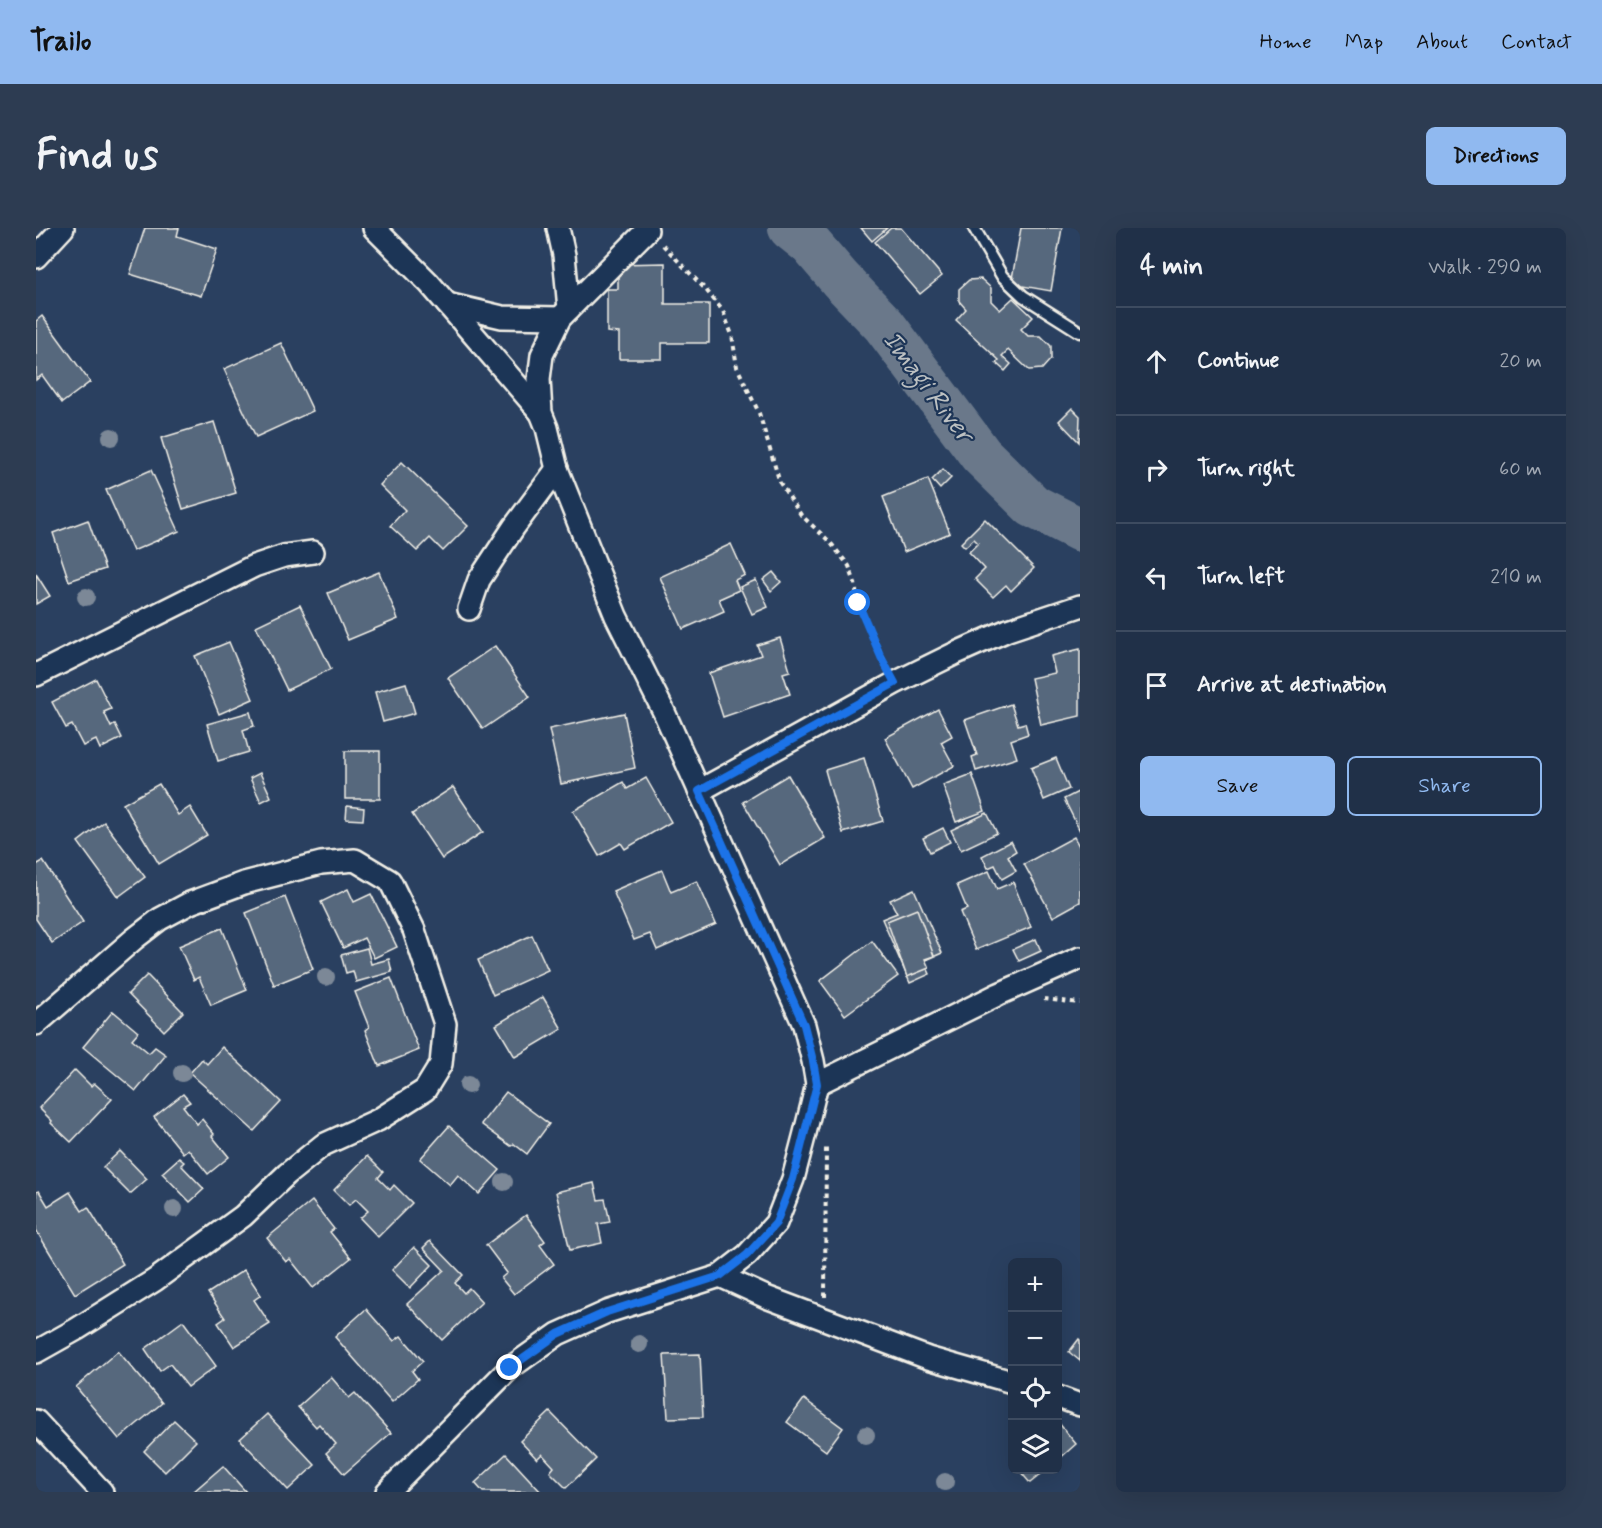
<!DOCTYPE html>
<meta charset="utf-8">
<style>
body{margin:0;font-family:Mynerve,sans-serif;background:#2d3c52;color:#f1f3f6}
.controls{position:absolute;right:18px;bottom:18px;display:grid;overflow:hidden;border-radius:9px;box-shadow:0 6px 24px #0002}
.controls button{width:54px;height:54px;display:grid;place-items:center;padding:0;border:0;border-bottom:2px solid #3d4b60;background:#203048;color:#f1f3f6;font:30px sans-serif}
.stop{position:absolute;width:18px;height:18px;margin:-14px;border:4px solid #1a73e8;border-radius:50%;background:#fff}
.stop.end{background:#1a73e8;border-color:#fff;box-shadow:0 2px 6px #0008}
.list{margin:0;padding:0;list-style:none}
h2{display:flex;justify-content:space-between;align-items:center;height:78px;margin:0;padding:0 24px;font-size:26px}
h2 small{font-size:20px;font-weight:400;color:#a2a9b4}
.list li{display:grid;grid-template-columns:39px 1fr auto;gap:18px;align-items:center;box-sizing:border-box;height:108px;padding:0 24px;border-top:2px solid #3d4b60}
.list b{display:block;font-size:22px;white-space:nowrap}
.list em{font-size:20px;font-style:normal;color:#a2a9b4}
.actions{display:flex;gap:12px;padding:18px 24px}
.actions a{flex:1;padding:14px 0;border:2px solid #90b9f0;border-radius:9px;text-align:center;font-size:21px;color:#90b9f0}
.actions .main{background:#90b9f0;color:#111}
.icon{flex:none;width:33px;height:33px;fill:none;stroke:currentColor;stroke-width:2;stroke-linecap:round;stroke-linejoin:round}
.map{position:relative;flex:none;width:1044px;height:1264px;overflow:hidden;border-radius:9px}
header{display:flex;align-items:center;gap:36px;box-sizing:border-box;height:84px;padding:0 30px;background:#90b9f0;color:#111}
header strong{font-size:28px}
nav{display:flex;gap:33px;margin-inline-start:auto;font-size:21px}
.intro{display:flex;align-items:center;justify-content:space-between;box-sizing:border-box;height:144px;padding:0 36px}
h1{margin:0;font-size:42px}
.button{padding:15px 27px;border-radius:9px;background:#90b9f0;color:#111;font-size:21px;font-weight:700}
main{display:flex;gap:36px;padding:0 36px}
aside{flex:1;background:#203048;border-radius:9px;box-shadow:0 6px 24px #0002}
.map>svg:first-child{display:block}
</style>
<header>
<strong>Trailo</strong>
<nav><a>Home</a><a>Map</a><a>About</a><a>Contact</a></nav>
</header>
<div class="intro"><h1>Find us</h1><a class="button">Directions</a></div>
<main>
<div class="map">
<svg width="1044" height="1264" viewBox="0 0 1044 1264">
<rect width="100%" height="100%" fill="#2a4060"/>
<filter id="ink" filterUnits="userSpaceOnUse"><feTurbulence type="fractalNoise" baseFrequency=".0167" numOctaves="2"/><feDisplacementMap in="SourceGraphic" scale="12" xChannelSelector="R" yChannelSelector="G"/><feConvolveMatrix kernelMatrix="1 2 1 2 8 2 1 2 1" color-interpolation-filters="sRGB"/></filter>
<g filter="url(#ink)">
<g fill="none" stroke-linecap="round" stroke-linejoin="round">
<!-- river -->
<polyline stroke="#6a788a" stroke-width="44" points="754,0 774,16 804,51 848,97 945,227 997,278 1044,302"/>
</g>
<!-- building -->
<g fill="#56677d" stroke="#f4f1e8" stroke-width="1.5">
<polygon points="109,0 143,0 141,8 181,21 165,68 94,46"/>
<polygon points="825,0 851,0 836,13"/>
<polygon points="855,0 865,0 906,48 884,66 839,14"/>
<polygon points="985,0 1026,0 1015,63 975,56"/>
<polygon points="629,35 629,76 673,76 673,115 626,115 626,131 583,131 583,105 571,104 571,61 582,61 582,36"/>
<polygon points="945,51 955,60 955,73 964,82 977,70 997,89 985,101 992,108 1005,108 1015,118 1015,131 1006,141 993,142 972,122 966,128 975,136 969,143 960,135 963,132 920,92 930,81 923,73 923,61 933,52"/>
<polygon points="6,88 54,154 26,175 6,147 0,152 0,93"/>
<polygon points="245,115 277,183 220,209 188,141"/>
<polygon points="1036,180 1044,188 1043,214 1023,193"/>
<polygon points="178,194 200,265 147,281 125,210"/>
<polygon points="366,234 432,298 407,323 394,310 381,323 354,298 369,282 344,257"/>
<polygon points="907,241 915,250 904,261 896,252"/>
<polygon points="115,242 143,303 97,323 70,262"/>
<polygon points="892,251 914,305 868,324 847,269"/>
<polygon points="949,291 998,340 975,363 970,357 957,369 939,351 949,341 933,324 942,315 938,311 929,319 925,315"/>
<polygon points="52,292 69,341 33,353 17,305"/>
<polygon points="695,316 709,347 699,352 703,362 683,371 688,383 647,401 624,349"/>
<polygon points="343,344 362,391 312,412 292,365"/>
<polygon points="737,344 745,354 735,363 727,352"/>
<polygon points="0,346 14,368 0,376"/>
<polygon points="720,352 732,379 716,386 704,359"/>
<polygon points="264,377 295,441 251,462 220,398"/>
<polygon points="744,410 754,443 747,445 754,466 687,489 673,445 725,427 721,417"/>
<polygon points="193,414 217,471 183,486 159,428"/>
<polygon points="459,418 494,469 447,501 412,450"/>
<polygon points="1044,421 1044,488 1005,497 995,450 1019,445 1015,428"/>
<polygon points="60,451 75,481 68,484 75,499 79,496 86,510 64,521 60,512 47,518 36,497 30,500 16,474"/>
<polygon points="370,455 379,485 347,494 339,464"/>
<polygon points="975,476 982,497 989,495 992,506 975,512 981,530 940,543 936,529 941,527 929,492"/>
<polygon points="902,481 916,508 905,514 918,538 876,561 849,510"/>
<polygon points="214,484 218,498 207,502 213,524 182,533 171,496"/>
<polygon points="588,485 599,540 525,556 513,501"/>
<rect x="309" y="523" width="35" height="48"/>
<polygon points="828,530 847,593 807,605 789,542"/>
<polygon points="1020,530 1033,561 1008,572 995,540"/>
<polygon points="224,545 235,569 225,574 214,550"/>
<polygon points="936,546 949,583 920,594 907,557"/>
<polygon points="752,547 789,610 744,637 707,574"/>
<polygon points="610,550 635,594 589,621 585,615 563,628 537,583 587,554 591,561"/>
<polygon points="123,556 142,587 154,579 171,607 123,636 87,576"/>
<polygon points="417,559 447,604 406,631 376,586"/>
<polygon points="1044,563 1044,603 1028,571"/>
<polygon points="311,578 328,580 327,592 310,591"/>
<polygon points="951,585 961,605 925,622 915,602"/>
<polygon points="68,594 109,649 82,669 42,614"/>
<polygon points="907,600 914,614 894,624 887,610"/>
<polygon points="1038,609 1044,620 1044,674 1017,689 988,636"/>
<polygon points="975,613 980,623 972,628 980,643 966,651 959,637 952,640 946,628"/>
<polygon points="7,633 47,694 16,715 0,691 0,637"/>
<polygon points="626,642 635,664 661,653 680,696 621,722 614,706 598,712 577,663"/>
<polygon points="953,643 961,661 977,654 995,699 940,722 924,684 931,681 921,657"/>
<polygon points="312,661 318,674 335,666 361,719 338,730 328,710 307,720 285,674"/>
<polygon points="878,661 906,725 888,733 894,746 874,755 846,691 861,685 854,672"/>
<polygon points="249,669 277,741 238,757 210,685"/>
<polygon points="881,681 898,728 889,731 893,740 871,749 851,693"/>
<polygon points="186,700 211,762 175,777 163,749 158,752 143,718"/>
<polygon points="496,707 512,742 457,767 442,732"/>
<polygon points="1000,711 1005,723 983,733 977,721"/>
<polygon points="836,713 862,748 809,787 784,753"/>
<polygon points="331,720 335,736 353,731 356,744 320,754 317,743 310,745 305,727"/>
<polygon points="111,747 147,784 128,803 92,766"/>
<polygon points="355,750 383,822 343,838 329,802 333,799 319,764"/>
<polygon points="507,769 526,801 479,829 460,797"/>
<polygon points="77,783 102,804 96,811 113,825 119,819 130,827 100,863 47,819"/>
<polygon points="186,819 245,874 218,903 154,845 166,831 171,836"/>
<polygon points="39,842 55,858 58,855 76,871 35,914 15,895 16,893 3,880"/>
<polygon points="470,864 513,896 491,926 478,916 475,918 445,896"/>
<polygon points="147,866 154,874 147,878 161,896 166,891 178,906 176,908 193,929 172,946 152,921 147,925 118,889"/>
<polygon points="413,898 464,942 443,966 422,947 414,957 384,931"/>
<polygon points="84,923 111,951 94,966 67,939"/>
<polygon points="331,928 347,944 342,950 354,962 358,957 376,975 342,1009 324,990 332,983 320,971 313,977 298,962"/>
<polygon points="143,930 148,934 145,937 168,961 154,974 126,945"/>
<polygon points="558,955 562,972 569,971 574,994 562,996 566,1015 534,1022 520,964"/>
<polygon points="3,963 12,978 34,964 46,983 52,979 87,1036 39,1066 0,1002 0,964"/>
<polygon points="276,973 298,1001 294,1004 315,1030 277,1060 254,1031 250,1034 231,1010"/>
<polygon points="490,987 509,1013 504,1017 518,1036 478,1066 465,1050 471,1045 450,1017"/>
<polygon points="394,1013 427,1047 419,1055 428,1065 433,1060 446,1074 406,1112 371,1076 408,1042 387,1020"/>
<polygon points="378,1019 396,1037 374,1060 356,1042"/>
<polygon points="208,1042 225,1067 218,1072 234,1096 198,1119 182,1095 189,1090 172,1065"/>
<polygon points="330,1081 358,1113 365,1108 387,1133 376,1143 382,1151 356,1174 299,1109"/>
<polygon points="147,1093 180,1138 152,1159 134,1136 124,1143 109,1121"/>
<polygon points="1043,1111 1044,1112 1044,1133 1033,1124"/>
<polygon points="82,1123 126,1175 83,1211 40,1159"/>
<polygon points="664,1126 667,1189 632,1190 628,1127"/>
<polygon points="295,1149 313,1170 319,1165 355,1205 308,1246 290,1225 300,1216 283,1196 280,1199 262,1179"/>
<polygon points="768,1171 807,1200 790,1223 751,1194"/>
<polygon points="514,1184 560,1231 530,1260 514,1244 518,1239 506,1226 501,1231 484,1213"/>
<polygon points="231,1186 279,1237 252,1262 204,1211"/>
<polygon points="138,1192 160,1213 129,1244 108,1223"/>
<polygon points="1022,1194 1040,1216 1022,1232"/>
<polygon points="470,1226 505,1264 447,1264 439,1255"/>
<polygon points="187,1238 210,1264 157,1264"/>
<polygon points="983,1242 1010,1242 994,1255"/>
</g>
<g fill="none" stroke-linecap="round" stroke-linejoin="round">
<!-- lane casing -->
<g stroke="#f4f1e8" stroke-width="15">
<polyline id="lane" points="938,0 966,48 987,68 1044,104"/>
</g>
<!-- street casing -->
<g stroke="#f4f1e8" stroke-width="26">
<g id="street">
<polyline points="338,0 393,55 505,185"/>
<polyline points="522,0 528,27 533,81"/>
<polyline points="0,29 27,0"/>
<polyline points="411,76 466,89 524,90"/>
<polyline points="433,381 443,352 478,299 521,241"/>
<polyline points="0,447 218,338 248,328 277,324"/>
<polyline points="663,563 859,455 918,426 972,402 1044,378"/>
<polyline points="0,796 98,711 124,691 154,675 208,655 285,635 319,632 354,653 378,702 409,796 405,836 389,862 342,892 287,917 251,946 207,988 119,1052 41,1101 0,1124"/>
<polyline points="781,856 963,766 1044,730"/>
<polyline points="684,1048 730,1069 892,1130 976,1154"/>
<polyline points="1022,1169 1044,1177"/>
<polyline points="0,1193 66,1264"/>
<polyline points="351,1264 474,1140 522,1106 571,1084 684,1048 711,1027 740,995 757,951 769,905 781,856 777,833 768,797 628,484 580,388 521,241 511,200 505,185 503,151 506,127 524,90 611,2"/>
</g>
</g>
<!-- path -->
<g stroke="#f4f1e8" stroke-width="4" stroke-dasharray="4.5 4.5" stroke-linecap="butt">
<polyline points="627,17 670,62 687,83 696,107 701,139 723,185 744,255 765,287 794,314 813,338 819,355 822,376 849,436"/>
<polyline points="1008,771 1044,775"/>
<polyline points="789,1069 790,917"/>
</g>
<!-- lane -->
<use href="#lane" stroke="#1d3557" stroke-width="10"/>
<!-- street -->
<use href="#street" stroke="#1d3557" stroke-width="21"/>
</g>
<!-- trees -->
<g fill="#7c8897">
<circle cx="75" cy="209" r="9"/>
<circle cx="50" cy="369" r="9"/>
<circle cx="290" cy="749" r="9"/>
<circle cx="146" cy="845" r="9"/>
<circle cx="432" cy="857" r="9"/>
<circle cx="468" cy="954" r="9"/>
<circle cx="138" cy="981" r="9"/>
<circle cx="603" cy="1116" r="9"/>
<circle cx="830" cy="1207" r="9"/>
<circle cx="909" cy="1254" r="9"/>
</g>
</g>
<g fill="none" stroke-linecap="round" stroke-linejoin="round" filter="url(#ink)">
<!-- route -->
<polyline stroke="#1a73e8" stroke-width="8" points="474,1140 522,1106 571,1084 684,1048 711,1027 740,995 757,951 781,856 777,833 768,797 663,563 859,455 845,429 822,375"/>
</g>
<g text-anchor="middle" stroke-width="4.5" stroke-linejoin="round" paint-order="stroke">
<!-- water labels -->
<g font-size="26" font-style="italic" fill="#bdc1c2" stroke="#1d3557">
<text transform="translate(893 158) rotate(53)" y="9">Imagi River</text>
</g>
</g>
</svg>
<div class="controls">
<button>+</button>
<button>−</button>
<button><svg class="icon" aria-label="locate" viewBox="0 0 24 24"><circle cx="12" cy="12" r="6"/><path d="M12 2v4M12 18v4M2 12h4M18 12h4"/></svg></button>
<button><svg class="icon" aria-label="layers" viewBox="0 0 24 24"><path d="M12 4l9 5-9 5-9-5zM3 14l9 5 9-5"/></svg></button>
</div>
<div class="stop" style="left:822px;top:375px"></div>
<div class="stop end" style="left:474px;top:1140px"></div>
</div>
<aside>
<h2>4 min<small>Walk · 290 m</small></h2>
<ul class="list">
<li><svg class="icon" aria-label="ahead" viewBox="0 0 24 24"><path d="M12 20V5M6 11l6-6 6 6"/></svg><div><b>Continue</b></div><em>20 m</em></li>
<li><svg class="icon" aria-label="right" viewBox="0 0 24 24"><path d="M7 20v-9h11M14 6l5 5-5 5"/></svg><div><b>Turn right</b></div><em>60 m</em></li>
<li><svg class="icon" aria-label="left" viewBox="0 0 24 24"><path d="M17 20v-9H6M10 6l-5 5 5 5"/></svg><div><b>Turn left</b></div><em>210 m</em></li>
<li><svg class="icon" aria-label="arrive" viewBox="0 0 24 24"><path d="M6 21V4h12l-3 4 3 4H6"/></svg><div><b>Arrive at destination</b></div></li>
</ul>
<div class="actions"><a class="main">Save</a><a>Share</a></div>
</aside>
</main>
